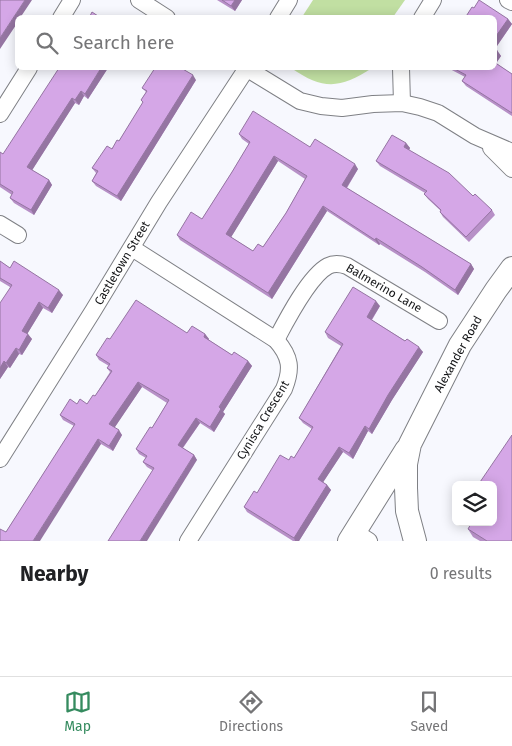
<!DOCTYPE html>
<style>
body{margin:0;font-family:"Fira Sans",sans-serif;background:#f6f6f6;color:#202124}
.controls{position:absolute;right:15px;bottom:15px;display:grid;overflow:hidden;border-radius:8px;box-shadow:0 2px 12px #0003}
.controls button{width:45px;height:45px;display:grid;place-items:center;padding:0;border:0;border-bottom:1px solid #e0e0e0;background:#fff;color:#202124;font:25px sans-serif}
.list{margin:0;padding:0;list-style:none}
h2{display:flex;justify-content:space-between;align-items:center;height:65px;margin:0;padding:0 20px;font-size:21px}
h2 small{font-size:16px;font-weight:400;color:#757577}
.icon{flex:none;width:28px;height:28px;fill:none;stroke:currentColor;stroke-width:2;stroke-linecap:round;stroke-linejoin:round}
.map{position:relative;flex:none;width:512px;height:541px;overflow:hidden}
.search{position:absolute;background:#fff;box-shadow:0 2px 12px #0003;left:15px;right:15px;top:15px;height:55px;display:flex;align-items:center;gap:12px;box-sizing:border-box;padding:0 18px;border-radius:8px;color:#757577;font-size:19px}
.sheet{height:135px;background:#fff}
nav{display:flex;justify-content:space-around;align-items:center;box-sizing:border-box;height:70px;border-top:1px solid #e0e0e0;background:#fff;font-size:14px;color:#757577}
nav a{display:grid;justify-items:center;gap:2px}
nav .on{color:#358b5f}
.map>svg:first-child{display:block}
</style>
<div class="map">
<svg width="512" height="541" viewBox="0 0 512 541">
<rect width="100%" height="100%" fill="#f7f8fe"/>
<!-- green -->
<g fill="#c1dfa2">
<polygon points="313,0 405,0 393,17 302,17"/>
<path d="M291,68h81c-32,21 -49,22 -81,0z"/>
</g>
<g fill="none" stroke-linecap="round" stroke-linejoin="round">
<!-- street casing -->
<g stroke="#7f8085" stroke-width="18">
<g id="street">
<polyline points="139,0 167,18"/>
<polyline points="508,0 512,2"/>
<polyline points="61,18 72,0"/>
<polyline points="278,18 289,0"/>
<polyline points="422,18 433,0"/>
<polyline points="246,68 300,101 321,106 342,108 373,104 402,103 420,107 438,113 475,136 512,152"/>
<polyline points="401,68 402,103"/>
<polyline points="0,114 29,68"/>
<polyline points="491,148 512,169"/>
<polyline points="0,224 18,235"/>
<path d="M132,248l144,92c15,17 16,29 8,49l-96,152"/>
<path d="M276,340c10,-19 33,-64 52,-74 6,-3 13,-2 19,0l92,55"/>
<polyline points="0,459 93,311 159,202 247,68"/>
<polyline points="355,532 369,541"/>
</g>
</g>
<!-- secondary casing -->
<g stroke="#7f8085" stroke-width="24">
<g id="secondary">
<polyline points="349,541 406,450"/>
<polyline points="415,541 407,511 406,488 406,464 410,444 460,345 496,290 512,268"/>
</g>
</g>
<!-- street -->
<use href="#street" stroke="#fff" stroke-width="16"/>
<!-- secondary -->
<use href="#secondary" stroke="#fff" stroke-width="22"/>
</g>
<!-- wall -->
<g fill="#b790c7" fill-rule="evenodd">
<polygon points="217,0 242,0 235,11"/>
<polygon points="474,8 508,19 512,24 495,49 501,56 496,63 512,74 512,116 466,86 462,81 465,77 448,68 494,68"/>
<polygon points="108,68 88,99 84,96 79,105 75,103 32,170 49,180 52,185 34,215 14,203 10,198 12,195 0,187 0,152 3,154"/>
<polygon points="196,80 121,201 96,186 92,181 96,173 92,168 119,141 143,103 141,100 146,92 142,88"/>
<path d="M239,134l71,13 48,22 -11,19 124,76 3,5 -16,26 -33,-23 -45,-28 -1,1 -52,-34 -55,88 -92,-59 -3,-5 25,-16 30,-47 17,-28 -7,-5zM278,161l27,18 -19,34 -23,34 -10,4 -22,-14z"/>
<polygon points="406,143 410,148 409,150 492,210 495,215 469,242 443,217 440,212 441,211 428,199 424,194 425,193 380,166 376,161"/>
<polygon points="0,261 10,268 63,295 52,313 43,308 27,334 32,339 22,355 19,354 10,368 8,367 0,379 10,287 0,281"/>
<polygon points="380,306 372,320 423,352 392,400 372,434 368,431 353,459 343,452 323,482 327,485 331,490 299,541 293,541 247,512 244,507 289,460 294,458 312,429 303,423 299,418 341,346 328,338 325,332"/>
<polygon points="187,333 205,334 209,339 209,340 232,355 248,361 252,366 223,412 225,414 214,432 200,423 183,448 194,455 197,460 152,470 147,467 143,462 146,458 139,454 136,449 152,428 167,403 142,387 114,428 122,435 113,451 101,444 6,532 74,426 63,420 60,415 77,404 87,404 95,396 110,372 107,368 109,366 99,360 96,355 110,339"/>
<polygon points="468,529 512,541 480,541 473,537"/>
</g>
<!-- shaded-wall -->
<g fill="#9575a2">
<polygon points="25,0 32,0 20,18 18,18 18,22 0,49 0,38"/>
<polygon points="235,0 242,0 235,11 231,6"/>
<polygon points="508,19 512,24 494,50 494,39"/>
<polygon points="497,50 501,56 495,65 494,64 494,55"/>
<polygon points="101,68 108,68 88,99 85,94"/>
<polygon points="193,75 196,80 121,201 117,196"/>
<polygon points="81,91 84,96 79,105 75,100"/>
<polygon points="72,98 75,103 31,172 27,167"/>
<polygon points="406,143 410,148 408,152 404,147"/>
<polygon points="274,156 278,161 230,239 226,234"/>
<polygon points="355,164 358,169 345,190 342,185"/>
<polygon points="49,180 52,185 34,215 31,210"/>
<polygon points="323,206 327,211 272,299 268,293"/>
<polygon points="376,238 380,244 379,245 375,240"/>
<polygon points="471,264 474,269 458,295 455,290"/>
<polygon points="59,290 63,295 52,313 48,308"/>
<polygon points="376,301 380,306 370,322 367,317"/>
<polygon points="39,302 43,308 26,336 22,331"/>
<polygon points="28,334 32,339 22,355 19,350"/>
<polygon points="205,334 209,339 207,342 204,337"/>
<polygon points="419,347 423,352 392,400 372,434 369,429 388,395"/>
<polygon points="16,348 19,354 10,368 6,363"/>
<polygon points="4,361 8,367 0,379 0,368"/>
<polygon points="248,361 252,366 223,412 225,414 214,432 210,427 219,407"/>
<polygon points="138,382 142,387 113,430 109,424"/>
<polygon points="196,418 200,423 181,450 178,445"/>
<polygon points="365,426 368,431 353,459 349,453"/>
<polygon points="119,430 122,435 113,451 109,446"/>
<polygon points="98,439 101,444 40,541 33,541"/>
<polygon points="339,447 343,452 322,484 318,479"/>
<polygon points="194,455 197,460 147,541 140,541"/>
<polygon points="327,485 331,490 299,541 295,541 294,538"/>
</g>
<!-- building -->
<g fill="#d5a7e7" stroke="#9575a2" fill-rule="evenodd">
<polygon points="0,0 25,0 0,38"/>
<polygon points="222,0 235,0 231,6"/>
<polygon points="479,0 508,19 494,39 494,18 465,18 472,7 474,8"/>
<polygon points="92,12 101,18 89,18"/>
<polygon points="494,49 497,50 494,55"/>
<polygon points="494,62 512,74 512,113 462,81 466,75 453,68 494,68"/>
<polygon points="59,68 101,68 85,94 81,91 75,100 72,98 27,167 49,180 31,210 10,198 13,192 0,184 0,152 3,154"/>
<polygon points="155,68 181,68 193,75 117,196 92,181 98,171 92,168 107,146 112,149 117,140 119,141 143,102 141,100 147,91 142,88"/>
<path d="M253,111l57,36 5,-8 40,25 -13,21 129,79 -16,26 -33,-23 -46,-29 -1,2 -52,-34 -55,87 -91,-58 14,-23 11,7 30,-47 18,-30 -11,-8zM274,156l33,20 -21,37 -23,34 -5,-3 -5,7 -27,-17z"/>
<polygon points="392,135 406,143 404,147 449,173 473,196 475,194 492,210 466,237 440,212 441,210 424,194 427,191 376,161"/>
<polygon points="0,261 10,268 14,261 59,290 48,308 39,302 22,331 28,334 19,350 16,348 6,363 4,361 0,368 0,303 12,285 0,278"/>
<polygon points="353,287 376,301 367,317 405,341 407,339 419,347 388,395 369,429 365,426 349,453 339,447 318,479 327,485 294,538 244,507 254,491 257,493 280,455 289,460 291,456 294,458 313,427 299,418 343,344 325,332"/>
<polygon points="136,300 187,333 192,326 205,334 204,337 232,355 234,352 248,361 219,407 221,409 210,427 196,418 178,445 194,455 140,541 108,541 154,468 143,462 147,456 136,449 150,427 152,428 169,400 138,382 109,424 119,430 109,446 98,439 33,541 0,541 0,529 6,532 75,424 60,415 70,399 77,404 80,399 87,404 93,395 95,396 112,371 107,368 110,364 96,355 107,338 110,339"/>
<polygon points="512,435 512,541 487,541 468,529 472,522 493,522 493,485 478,485"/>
</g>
<g text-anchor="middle" stroke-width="4" stroke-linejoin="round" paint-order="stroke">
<!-- street labels -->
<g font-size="12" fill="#151618" stroke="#fff">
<text transform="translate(122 263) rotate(-59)" y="4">Castletown Street</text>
<text transform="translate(384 288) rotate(30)" y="4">Balmerino Lane</text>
<text transform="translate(458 354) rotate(-61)" y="4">Alexander Road</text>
<text transform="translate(263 420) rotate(-59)" y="4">Cynisca Crescent</text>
</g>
</g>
</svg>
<div class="controls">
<button><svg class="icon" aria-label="layers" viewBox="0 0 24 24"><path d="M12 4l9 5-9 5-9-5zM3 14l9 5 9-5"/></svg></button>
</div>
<div class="search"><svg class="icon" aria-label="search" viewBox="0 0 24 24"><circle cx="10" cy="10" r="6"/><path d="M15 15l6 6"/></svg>Search here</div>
</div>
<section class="sheet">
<h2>Nearby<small>0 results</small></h2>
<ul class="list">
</ul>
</section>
<nav>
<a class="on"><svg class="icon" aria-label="map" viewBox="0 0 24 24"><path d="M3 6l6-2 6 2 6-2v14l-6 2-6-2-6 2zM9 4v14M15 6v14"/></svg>Map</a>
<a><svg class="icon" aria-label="directions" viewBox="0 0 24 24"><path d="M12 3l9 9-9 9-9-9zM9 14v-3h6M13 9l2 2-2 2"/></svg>Directions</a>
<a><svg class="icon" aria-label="saved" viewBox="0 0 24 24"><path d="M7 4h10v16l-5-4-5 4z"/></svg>Saved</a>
</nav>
